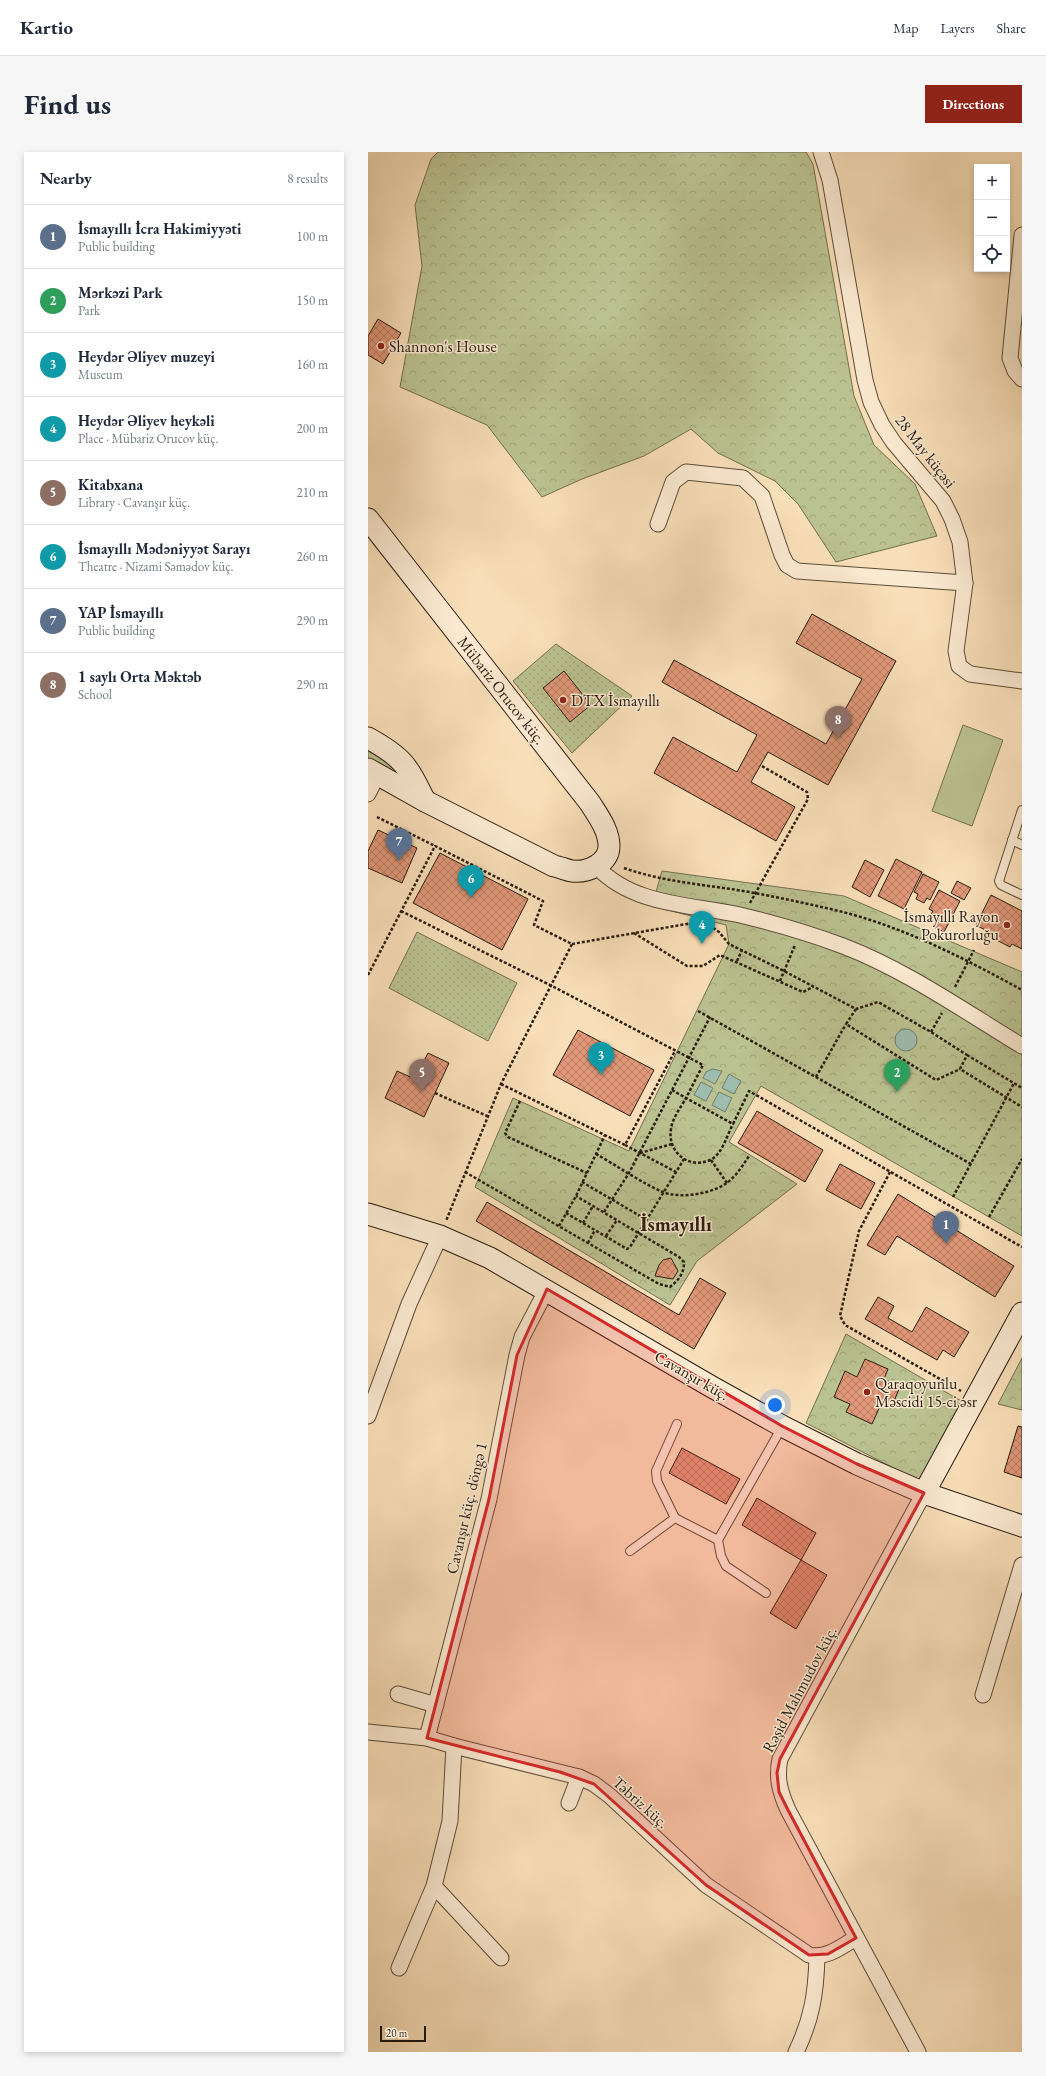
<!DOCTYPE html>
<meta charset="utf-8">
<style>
body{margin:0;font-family:"EB Garamond",serif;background:#f6f6f7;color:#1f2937}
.controls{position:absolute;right:12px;top:12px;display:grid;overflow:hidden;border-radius:0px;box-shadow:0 2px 6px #0003}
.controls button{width:36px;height:36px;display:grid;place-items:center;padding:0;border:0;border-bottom:1px solid #e0e1e3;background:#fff;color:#1f2937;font:20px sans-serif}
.scale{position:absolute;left:12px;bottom:10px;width:46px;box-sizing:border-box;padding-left:4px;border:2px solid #281c0e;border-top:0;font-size:11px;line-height:14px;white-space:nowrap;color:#281c0e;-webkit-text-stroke:3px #fbead2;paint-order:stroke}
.you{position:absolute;left:407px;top:1253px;width:14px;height:14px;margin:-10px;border:3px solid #fff;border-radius:50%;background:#1a73e8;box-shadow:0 0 0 6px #1a73e833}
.badge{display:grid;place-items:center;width:26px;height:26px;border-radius:50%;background:#8f2418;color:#fff;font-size:13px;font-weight:700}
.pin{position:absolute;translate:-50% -33px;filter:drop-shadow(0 1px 2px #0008)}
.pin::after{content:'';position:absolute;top:21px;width:14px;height:12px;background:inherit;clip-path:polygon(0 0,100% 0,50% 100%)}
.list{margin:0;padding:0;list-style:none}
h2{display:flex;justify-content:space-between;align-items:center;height:52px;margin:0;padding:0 16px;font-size:17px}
h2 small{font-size:13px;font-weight:400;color:#747a83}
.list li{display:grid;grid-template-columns:26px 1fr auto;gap:12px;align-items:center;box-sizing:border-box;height:64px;padding:0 16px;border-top:1px solid #e0e1e3}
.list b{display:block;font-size:15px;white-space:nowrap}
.list p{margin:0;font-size:13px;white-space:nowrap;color:#747a83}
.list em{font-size:13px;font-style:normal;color:#747a83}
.icon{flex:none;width:22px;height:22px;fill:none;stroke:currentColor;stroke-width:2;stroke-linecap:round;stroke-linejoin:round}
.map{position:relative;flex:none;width:654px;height:1900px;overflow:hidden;border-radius:0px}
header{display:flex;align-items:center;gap:24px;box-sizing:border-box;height:56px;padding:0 20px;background:#fff;border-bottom:1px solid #e0e1e3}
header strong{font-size:19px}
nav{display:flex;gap:22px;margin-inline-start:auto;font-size:14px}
.intro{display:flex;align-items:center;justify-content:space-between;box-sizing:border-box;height:96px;padding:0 24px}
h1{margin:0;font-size:28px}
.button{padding:10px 18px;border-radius:0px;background:#8f2418;color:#fff;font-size:14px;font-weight:700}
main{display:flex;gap:24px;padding:0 24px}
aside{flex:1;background:#fff;border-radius:0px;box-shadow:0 2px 6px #0003}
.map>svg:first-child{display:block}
</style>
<header>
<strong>Kartio</strong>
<nav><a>Map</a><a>Layers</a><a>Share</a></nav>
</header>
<div class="intro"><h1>Find us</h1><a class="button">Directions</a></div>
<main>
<aside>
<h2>Nearby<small>8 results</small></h2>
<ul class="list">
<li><span class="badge" style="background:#5c6f8a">1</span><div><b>İsmayıllı İcra Hakimiyyəti</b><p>Public building</p></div><em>100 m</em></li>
<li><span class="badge" style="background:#2e9e5b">2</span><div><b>Mərkəzi Park</b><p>Park</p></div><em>150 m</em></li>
<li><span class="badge" style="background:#0f9aa8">3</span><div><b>Heydər Əliyev muzeyi</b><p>Museum</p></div><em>160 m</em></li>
<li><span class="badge" style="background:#0f9aa8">4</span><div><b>Heydər Əliyev heykəli</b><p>Place · Mübariz Orucov küç.</p></div><em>200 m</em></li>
<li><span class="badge" style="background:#8d6e63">5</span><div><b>Kitabxana</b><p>Library · Cavanşır küç.</p></div><em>210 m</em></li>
<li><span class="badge" style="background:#0f9aa8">6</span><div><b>İsmayıllı Mədəniyyət Sarayı</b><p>Theatre · Nizami Səmədov küç.</p></div><em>260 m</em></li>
<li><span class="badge" style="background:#5c6f8a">7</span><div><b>YAP İsmayıllı</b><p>Public building</p></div><em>290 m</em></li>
<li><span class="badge" style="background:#8d6e63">8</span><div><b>1 saylı Orta Məktəb</b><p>School</p></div><em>290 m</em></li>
</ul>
</aside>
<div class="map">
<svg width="654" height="1900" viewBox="0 0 654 1900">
<defs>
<pattern id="grass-dots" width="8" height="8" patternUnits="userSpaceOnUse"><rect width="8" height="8" fill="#bbc291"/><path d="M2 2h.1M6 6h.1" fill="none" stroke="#a1a67c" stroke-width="1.8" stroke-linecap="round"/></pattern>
<pattern id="forest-crowns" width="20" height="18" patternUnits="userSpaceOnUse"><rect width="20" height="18" fill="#bbc291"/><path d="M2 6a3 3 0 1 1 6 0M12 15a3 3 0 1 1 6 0" fill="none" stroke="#a1a67c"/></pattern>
<pattern id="building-cross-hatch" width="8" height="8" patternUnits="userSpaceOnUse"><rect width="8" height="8" fill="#e19879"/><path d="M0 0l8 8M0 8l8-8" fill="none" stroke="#b67b62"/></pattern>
</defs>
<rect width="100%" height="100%" fill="#f9dfb9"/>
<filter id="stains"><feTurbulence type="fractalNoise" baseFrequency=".005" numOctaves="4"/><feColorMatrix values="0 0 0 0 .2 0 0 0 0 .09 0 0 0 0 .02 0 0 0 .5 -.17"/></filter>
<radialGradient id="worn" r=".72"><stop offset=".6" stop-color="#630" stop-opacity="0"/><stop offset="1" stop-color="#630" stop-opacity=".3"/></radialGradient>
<!-- grass -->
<g fill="url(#grass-dots)" stroke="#726f50">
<polygon points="188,492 264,544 204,601 145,529"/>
<polygon points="49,780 149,831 120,889 21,836"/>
</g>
<!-- forest -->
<g fill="url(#forest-crowns)" stroke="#726f50">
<polygon points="70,0 438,0 445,12 486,244 506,293 547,332 569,384 468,410 430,352 407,329 350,301 323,277 276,304 214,327 174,345 119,273 32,235 54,114 47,53 63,7"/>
<polygon points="0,597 23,609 37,629 0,610"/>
<polygon points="294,719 476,744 654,820 654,1084 393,934 361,990 429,1032 329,1109 302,1153 107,1035 145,946 261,999 361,792 358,773 284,754"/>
<polygon points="478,1182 595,1250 551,1329 438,1271"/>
<polygon points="654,1206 654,1258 630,1252"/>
</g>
<!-- pitch -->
<polygon fill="#bbc291" stroke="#726f50" points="595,573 635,588 604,674 564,659"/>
<!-- water -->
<g fill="#9ebdaf" stroke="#6f7d6f">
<circle cx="538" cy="888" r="11"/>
<polygon points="344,917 354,919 347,932 335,926 338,920"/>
<polygon points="361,922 373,929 366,942 354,936"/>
<polygon points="333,930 345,936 338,949 326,943"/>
<polygon points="351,940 364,946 357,960 344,953"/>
</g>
<!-- building -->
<g fill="url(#building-cross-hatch)" stroke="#281c0e">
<polygon points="10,167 33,181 15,212 0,203 0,184"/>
<polygon points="444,462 528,509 460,633 400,600 383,630 427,655 408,689 286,621 305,585 369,620 389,583 294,530 306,508 458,592 494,527 428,491"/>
<polygon points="196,519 223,553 202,570 175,536"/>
<polygon points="10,678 49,696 34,731 0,716 0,699"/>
<polygon points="72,701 160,747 134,798 45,751"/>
<polygon points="528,707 554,720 536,757 510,744"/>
<polygon points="497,708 516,718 502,745 484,735"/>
<polygon points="555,722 571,730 562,748 559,746 556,751 548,747 550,742 546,740"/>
<polygon points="589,729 603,736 596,748 583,741"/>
<polygon points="571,738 592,749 576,780 566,775 569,768 562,764 565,759 561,757"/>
<polygon points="623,743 654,759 654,797 644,792 642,795 617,782 619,779 608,773"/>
<polygon points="210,878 286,918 262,964 185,923"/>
<polygon points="60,901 81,911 56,965 17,946 29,919 47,927"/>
<polygon points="389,959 455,998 437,1030 370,991"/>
<polygon points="472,1012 507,1031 493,1057 458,1038"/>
<polygon points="530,1042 646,1114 627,1145 529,1084 517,1103 499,1093"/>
<polygon points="119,1050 311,1163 332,1126 358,1141 326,1197 108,1069"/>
<polygon points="303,1106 310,1119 305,1127 287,1124 291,1113 295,1108"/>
<polygon points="510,1145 526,1154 520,1166 544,1180 558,1155 601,1180 586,1205 575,1198 569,1208 497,1167"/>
<polygon points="497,1207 520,1217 516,1227 532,1235 523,1256 513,1252 504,1272 478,1260 482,1252 466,1245 477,1219 489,1225"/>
<polygon points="650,1274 654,1275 654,1326 636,1320"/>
<polygon points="314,1296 372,1327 358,1352 301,1321"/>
<polygon points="389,1346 448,1381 433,1408 374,1373"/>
<polygon points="433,1408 459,1423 428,1477 402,1461"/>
</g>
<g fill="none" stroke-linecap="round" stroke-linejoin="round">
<!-- lane casing -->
<g stroke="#5c4d39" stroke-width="10">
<g id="lane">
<polyline points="654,658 631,729 633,733 654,743"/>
<polyline points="644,688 654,693"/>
<polyline points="307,1366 289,1329 288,1319 309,1272"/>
<polyline points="262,1399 307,1366 350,1388"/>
<polyline points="398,1441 358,1414 353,1404 350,1388 414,1275"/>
</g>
</g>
<!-- street casing -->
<g stroke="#5c4d39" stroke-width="17">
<g id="street">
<polyline points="453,0 462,28 497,228 503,250 514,273 526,291 575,349 584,367 592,390 597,431 588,499 591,514 602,522 654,529"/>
<polyline points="654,83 642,206 647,219 654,227"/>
<polyline points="290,372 305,330 318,320 375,326 394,344 414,403 419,413 429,419 597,431"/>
<polyline points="0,642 10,622"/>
<path d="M228,714c38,41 98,38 148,50 33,8 67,18 99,30 63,24 121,65 179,100"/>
<polyline points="0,1264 41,1152 72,1084"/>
<polyline points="30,1542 68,1553"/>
<polyline points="615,1543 654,1413"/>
<path d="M0,1580l59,6 27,8 125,31 15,7 16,12 96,89 103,70c18,4 33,-9 47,-17"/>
<polyline points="59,1586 121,1347 149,1203 154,1185 179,1137"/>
<polyline points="201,1651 211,1625"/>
<polyline points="66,1734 133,1806"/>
<polyline points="31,1816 66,1734 82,1669 86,1594"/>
<path d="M428,1900c16,-33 20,-59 21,-95"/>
<path d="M550,1900l-130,-242c-8,-18 -12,-32 -8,-51l144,-266"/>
</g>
</g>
<!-- secondary casing -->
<g stroke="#281c0e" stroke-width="23">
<g id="secondary">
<path d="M0,367l222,284c8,13 19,27 19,43 0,17 -21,27 -37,25 -6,-1 -12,-4 -18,-5l-129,-65 -57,-32"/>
<path d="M0,586c36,20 39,27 57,63"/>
<polyline points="0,1062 72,1084 122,1106 344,1235 414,1274 489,1312 556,1341 654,1374"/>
<polyline points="556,1341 654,1161"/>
</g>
</g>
<!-- path -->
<g stroke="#281c0e" stroke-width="2.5" stroke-dasharray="3 2" stroke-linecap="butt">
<polyline points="9,665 67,694"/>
<path d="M256,716c34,12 71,16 107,21 32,5 64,12 95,19 70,15 134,48 196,82"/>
<polyline points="382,751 440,647 439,640 392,613"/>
<polyline points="33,759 184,834 335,913 318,946 365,972 381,939 654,1095"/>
<polyline points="341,773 351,780 361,792 416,819 488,857 510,850 563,880 599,903 592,917 654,955"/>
<polyline points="266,781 319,814 335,814 352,803 435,840 445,835"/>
<polyline points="204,792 324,771"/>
<polyline points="369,809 374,798"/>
<polyline points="0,823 67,694 175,749 166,773 204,792 133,932 78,1069"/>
<polyline points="412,829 427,793"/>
<polyline points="587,835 606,798"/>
<polyline points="488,857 478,872 568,928 592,917"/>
<polyline points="330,859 603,1012"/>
<polyline points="563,880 574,861"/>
<polyline points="599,903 654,936"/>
<polyline points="448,925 478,872"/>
<polyline points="133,932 257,993 307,899"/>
<path d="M304,938l14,8c-5,9 -14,21 -15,31 -4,22 17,41 39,31 12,-5 17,-25 23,-36"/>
<polyline points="67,941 119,964"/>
<polyline points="152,949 137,981 140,985 219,1021"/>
<polyline points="257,993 308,1020"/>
<polyline points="272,1001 304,992"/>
<path d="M228,1002c20,11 47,30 67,38 17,7 50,2 65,-10 9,-7 15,-17 21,-26"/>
<polyline points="343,1008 359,1031"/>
<path d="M97,1020l194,112 11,3c9,-7 14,-14 14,-25l-5,-5 -103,-61"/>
<polyline points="522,1020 491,1079 472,1164 477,1173 593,1239"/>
<polyline points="214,1030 279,1068"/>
<polyline points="585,1045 646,931"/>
<polyline points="236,1060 261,1021 342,865"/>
<polyline points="198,1061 259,1097 262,1095 316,1007"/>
<polyline points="621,1065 654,1007"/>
<polyline points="215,1071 225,1054"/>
<polyline points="191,1074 208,1044 237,983"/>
<polyline points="238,1084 249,1068"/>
<polyline points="220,1091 227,1078"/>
</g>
<!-- lane -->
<use href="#lane" stroke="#fbead2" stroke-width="8"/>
<!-- street -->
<use href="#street" stroke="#fbead2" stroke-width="15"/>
<!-- secondary -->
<use href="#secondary" stroke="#fbead2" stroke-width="21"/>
</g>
<!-- marked area -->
<path fill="#d62828" fill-opacity="0.2" stroke="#d62828" stroke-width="3" stroke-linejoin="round" d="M179,1137l235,137 75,38 67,29 -144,266 -3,14 2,19 9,18 68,128 -28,16 -19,1 -103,-70 -112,-101 -34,-12 -133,-34 62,-239 28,-144z"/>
<!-- markers -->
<g fill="#8f2418" stroke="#fbead2" stroke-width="1.5">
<circle cx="13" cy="194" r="4"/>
<circle cx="195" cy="548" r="4"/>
<circle cx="639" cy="773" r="4"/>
<circle cx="499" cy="1240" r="4"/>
</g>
<g text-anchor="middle" stroke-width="3" stroke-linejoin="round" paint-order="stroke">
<!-- poi labels -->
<g font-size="16" fill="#281c0e" stroke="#fbead2" text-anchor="start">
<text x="21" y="200">Shannon's House</text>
<text x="203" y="554">DTX İsmayıllı</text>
<text x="631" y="770" text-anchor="end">İsmayıllı Rayon<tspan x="631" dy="18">Pokurorluğu</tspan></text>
<text x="507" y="1237">Qaraqoyunlu<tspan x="507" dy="18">Məscidi 15-ci əsr</tspan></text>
</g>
<!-- street labels -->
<g font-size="16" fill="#281c0e" stroke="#fbead2">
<text transform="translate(558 299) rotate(52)" y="6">28 May küçəsi</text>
<text transform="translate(134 538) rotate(52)" y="6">Mübariz Orucov küç.</text>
<text transform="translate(324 1223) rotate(30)" y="6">Cavanşır küç.</text>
<text transform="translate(98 1356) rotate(-77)" y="6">Cavanşır küç. döngə 1</text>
<text transform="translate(431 1537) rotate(-62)" y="6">Rəşid Mahmudov küç.</text>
<text transform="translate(273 1650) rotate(42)" y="6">Təbriz küç.</text>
</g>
<!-- district labels -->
<g font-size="20" font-weight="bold" fill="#281c0e" stroke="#fbead2">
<text x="308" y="1079">İsmayıllı</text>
</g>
</g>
<rect width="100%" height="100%" filter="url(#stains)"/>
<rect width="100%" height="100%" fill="url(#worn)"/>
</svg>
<div class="controls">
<button>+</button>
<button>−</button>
<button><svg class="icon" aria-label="locate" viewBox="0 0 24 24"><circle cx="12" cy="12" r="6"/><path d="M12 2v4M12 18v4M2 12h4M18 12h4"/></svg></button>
</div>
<div class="scale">20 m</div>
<div class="you"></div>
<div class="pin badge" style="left:578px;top:1092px;background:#5c6f8a">1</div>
<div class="pin badge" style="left:529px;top:940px;background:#2e9e5b">2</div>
<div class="pin badge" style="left:233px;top:923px;background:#0f9aa8">3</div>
<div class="pin badge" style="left:334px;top:792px;background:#0f9aa8">4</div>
<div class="pin badge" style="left:54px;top:940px;background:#8d6e63">5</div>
<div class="pin badge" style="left:103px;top:746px;background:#0f9aa8">6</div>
<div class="pin badge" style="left:31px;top:709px;background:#5c6f8a">7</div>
<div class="pin badge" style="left:470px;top:587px;background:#8d6e63">8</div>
</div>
</main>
